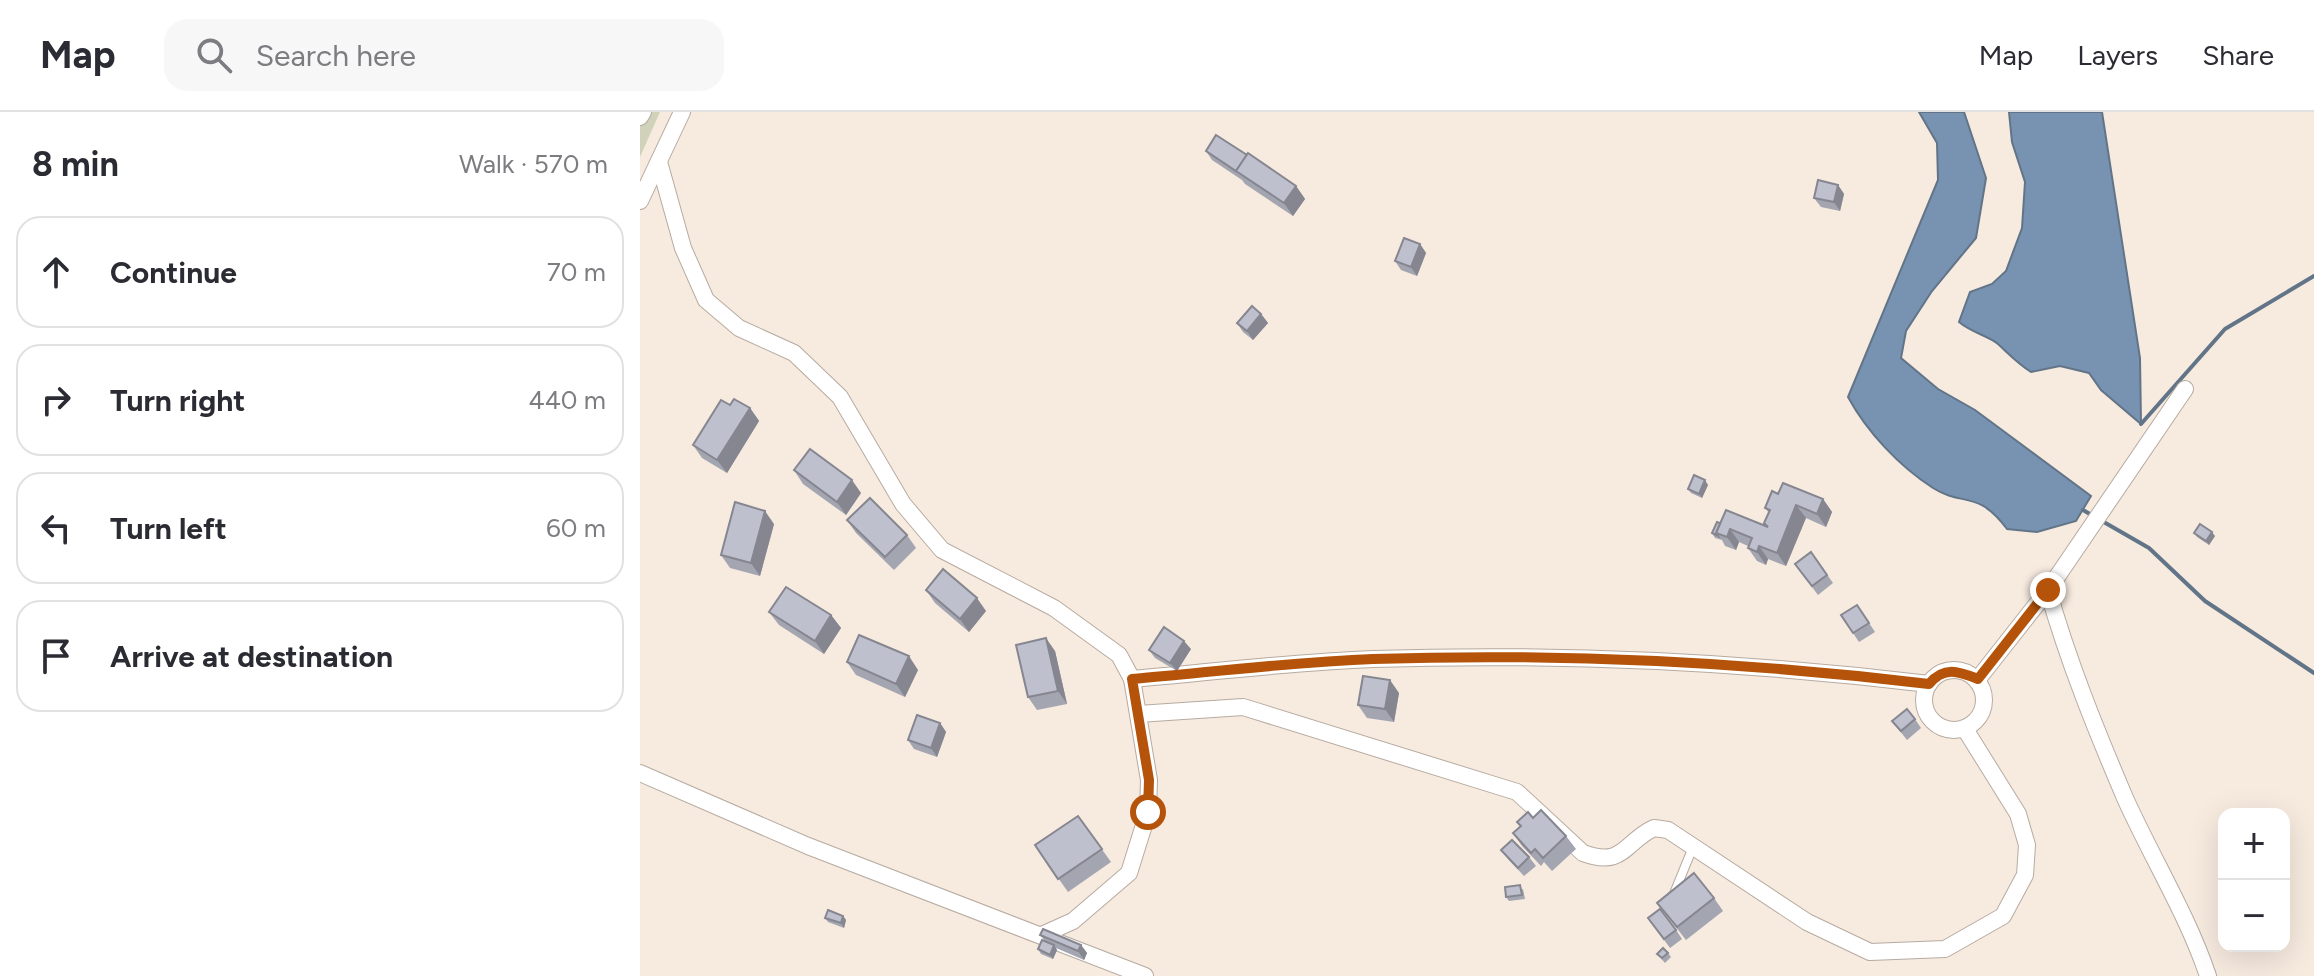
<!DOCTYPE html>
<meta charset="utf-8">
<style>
body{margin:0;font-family:Figtree,sans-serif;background:#f7f7f7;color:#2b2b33}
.controls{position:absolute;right:24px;bottom:24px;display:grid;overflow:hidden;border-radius:16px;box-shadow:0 8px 32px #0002}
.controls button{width:72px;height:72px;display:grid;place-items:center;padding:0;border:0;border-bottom:2px solid #e1e1e2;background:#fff;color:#2b2b33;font:40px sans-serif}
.stop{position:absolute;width:24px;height:24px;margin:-18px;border:6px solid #b45309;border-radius:50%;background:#fff}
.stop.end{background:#b45309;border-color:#fff;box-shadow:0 2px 8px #0008}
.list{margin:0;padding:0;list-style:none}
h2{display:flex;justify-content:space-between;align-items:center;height:104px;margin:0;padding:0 32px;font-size:34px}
h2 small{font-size:26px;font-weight:400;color:#7c7c81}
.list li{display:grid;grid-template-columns:52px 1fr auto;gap:24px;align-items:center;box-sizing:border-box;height:112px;margin:0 16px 16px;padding:0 16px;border:2px solid #e1e1e2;border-radius:24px}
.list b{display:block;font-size:30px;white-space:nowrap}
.list em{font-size:26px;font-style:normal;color:#7c7c81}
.icon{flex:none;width:44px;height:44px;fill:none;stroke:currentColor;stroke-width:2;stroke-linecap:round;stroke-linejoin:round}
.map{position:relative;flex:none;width:1674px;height:864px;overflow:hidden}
header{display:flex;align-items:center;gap:48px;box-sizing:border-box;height:112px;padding:0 40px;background:#fff;border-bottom:2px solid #e1e1e2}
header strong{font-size:38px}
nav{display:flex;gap:44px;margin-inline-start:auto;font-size:28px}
.search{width:560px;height:72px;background:#f7f7f7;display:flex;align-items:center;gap:20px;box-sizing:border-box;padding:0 28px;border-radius:24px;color:#7c7c81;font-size:30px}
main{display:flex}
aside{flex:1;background:#fff}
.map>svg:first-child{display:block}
</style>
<header>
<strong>Map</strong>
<div class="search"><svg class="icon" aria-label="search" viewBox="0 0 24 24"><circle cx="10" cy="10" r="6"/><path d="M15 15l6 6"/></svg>Search here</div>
<nav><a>Map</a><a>Layers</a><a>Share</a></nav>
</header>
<main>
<aside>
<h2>8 min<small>Walk · 570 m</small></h2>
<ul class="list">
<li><svg class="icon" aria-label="ahead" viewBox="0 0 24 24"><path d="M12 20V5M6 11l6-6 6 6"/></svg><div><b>Continue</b></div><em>70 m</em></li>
<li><svg class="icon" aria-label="right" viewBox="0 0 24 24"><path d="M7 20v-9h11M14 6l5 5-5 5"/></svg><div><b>Turn right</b></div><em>440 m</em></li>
<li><svg class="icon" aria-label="left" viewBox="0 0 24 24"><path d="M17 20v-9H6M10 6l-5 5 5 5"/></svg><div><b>Turn left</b></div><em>60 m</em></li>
<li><svg class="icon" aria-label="arrive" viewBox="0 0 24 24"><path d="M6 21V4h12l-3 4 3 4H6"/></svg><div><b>Arrive at destination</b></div></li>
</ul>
</aside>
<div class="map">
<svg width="1674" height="864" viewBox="0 0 1674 864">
<rect width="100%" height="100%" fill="#f7eadf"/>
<!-- green -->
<polygon fill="#d0d3b9" points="0,0 20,0 0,45"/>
<!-- water -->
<g fill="#7893b1" stroke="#627487" stroke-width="2">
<path d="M1279,0h45l22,66 -10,60 -44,53 -26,40 -5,27 37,31 37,21 116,86 -15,25 -39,11 -30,-3c-30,-40 -44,-22 -74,-41 -34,-22 -66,-56 -85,-91l90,-217 -1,-37z"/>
<path d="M1369,0h93l38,246 1,66 -40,-34 -12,-17 -29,-7 -29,6c-15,-10 -21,-17 -33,-28 -9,-8 -26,-11 -39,-22l11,-30 22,-8 14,-13 16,-43 3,-46 -13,-40z"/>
</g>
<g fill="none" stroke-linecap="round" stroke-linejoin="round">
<!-- stream -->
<g stroke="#627487" stroke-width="4">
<polyline points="1501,312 1585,217 1674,164"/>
<polyline points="1443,398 1455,405"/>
<polyline points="1462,409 1509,436 1565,489 1674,561"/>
</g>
<!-- lane casing -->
<g stroke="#b7aba1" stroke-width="10">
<polyline id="lane" points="1033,784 1053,735"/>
</g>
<!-- street casing -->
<g stroke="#b7aba1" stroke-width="18">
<g id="street">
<polyline points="0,5 3,0"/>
<polyline points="19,50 43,136 66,188 99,216 154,241 200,285 263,392 302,438 414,496 479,543 492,567 509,668 508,700 489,761 433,809 404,822"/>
<polyline points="0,89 42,0"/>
<path d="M1545,277l-137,201c20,71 48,140 77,208 27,60 62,116 83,178"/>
<circle cx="1314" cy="588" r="30"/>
<path d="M492,567c80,-7 161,-17 241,-20 185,-6 373,3 556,25"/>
<polyline points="1338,567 1408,478"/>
<path d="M498,602l105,-7 274,85 66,61c41,15 41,-11 71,-25l14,2 139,92 63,30 75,-3 58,-33 22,-41 2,-30 -9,-31 -53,-85"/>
<polyline points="0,661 168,734 505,864"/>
</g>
</g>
<!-- lane -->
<use href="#lane" stroke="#fff" stroke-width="8"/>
<!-- street -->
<use href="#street" stroke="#fff" stroke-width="16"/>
</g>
<!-- wall -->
<g fill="#a3a5b1">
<polygon points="566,39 607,43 656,74 665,87 653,104 605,72 602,68 572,48"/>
<polygon points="1198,73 1204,82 1200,99 1181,95 1174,86"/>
<polygon points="780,132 786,141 777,164 761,158 755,149"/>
<polygon points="621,202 628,211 613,228 603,220 597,211"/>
<polygon points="90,293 110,296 119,309 87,361 62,346 53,333"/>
<polygon points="154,358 221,381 206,403 163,372"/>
<polygon points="1068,373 1062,386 1051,381 1048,377"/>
<polygon points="1138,382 1183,387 1192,400 1186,415 1166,406 1146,454 1128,447 1126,453 1117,449 1108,436 1108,434 1099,430 1096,438 1085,434 1082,428 1075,426 1072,421 1080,411 1127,415 1129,401 1125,396"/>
<polygon points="207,408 267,423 276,436 254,458 216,421"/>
<polygon points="134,412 120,464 90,456 81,443"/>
<polygon points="1554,421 1575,424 1569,433 1557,425"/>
<polygon points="1171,440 1193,471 1178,483 1155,452"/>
<polygon points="286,478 346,499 329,520 295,491"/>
<polygon points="1217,493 1235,520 1219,530 1201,503"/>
<polygon points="129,500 191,503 201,516 184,542 139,513"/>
<polygon points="551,537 537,559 515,546 509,538"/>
<polygon points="415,539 427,592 397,598 388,585"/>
<polygon points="207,550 278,558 265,585 216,563"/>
<polygon points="759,581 754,610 727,606 718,593"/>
<polygon points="1275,607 1281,616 1267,628 1252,609"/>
<polygon points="300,611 306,620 297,645 274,637 268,628"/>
<polygon points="438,704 471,750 428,780 395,733"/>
<polygon points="893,706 926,724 936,737 912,759 904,750 901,754 882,734 873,721 880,714 877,710"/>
<polygon points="861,738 889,745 896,754 884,764 868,747"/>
<polygon points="883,777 885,787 869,789 866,785"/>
<polygon points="1074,786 1083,799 1046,828 1017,791"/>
<polygon points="203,804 206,808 204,816 188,810 185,806"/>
<polygon points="1008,806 1036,818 1042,827 1030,836"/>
<polygon points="400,823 441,833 447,841 444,848 416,836 417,838 413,847 401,842 398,837 405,829"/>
<polygon points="1028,841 1031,845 1025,851 1017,842"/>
</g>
<!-- shaded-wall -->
<g fill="#858690">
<polygon points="1198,73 1204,82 1200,99 1194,90"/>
<polygon points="656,74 665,87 653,104 644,91"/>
<polygon points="780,132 786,141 777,164 771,155"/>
<polygon points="621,202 628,211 613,228 607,219"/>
<polygon points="110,296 119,309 87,361 77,348"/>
<polygon points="212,368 221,381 206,403 197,390"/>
<polygon points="1065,368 1068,373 1062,386 1059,382"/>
<polygon points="1183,387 1192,400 1186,415 1177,402"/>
<polygon points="1156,393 1166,406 1146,454 1137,441"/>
<polygon points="125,399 134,412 120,464 111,451"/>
<polygon points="1090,417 1099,430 1096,438 1087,425"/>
<polygon points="1572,420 1575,424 1569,433 1566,429"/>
<polygon points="1119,434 1128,447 1126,453 1117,440"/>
<polygon points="337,486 346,499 329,520 320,507"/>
<polygon points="191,503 201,516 184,542 175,529"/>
<polygon points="406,526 415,539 427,592 418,579"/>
<polygon points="544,529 551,537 537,559 530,551"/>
<polygon points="269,544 278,558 265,585 256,572"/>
<polygon points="750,568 759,581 754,610 745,597"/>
<polygon points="300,611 306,620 297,645 291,636"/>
<polygon points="203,804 206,808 204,816 201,811"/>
<polygon points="414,833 417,838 413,847 410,843"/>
<polygon points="441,833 447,841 444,848 438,839"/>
</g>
<!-- building -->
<g fill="#bec0ce" stroke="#858690" stroke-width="2">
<polygon points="576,23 607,43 596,59 566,39"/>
<polygon points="608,41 656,74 644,91 596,59"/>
<polygon points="1178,68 1198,73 1194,90 1174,86"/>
<polygon points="764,126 780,132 771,155 755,149"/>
<polygon points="612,194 621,202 607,219 597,211"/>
<polygon points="94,287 110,296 77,348 53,333 81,288 90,293"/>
<polygon points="170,337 212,368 197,390 154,358"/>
<polygon points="1054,363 1065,368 1059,382 1048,377"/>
<polygon points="1143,371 1183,387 1177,402 1156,393 1137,441 1119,434 1117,440 1108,436 1112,426 1090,417 1087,425 1076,421 1086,398 1128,415 1124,411 1130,398 1125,396 1132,379 1138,382"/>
<polygon points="230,386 267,423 245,445 207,408"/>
<polygon points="95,390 125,399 111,451 81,443"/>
<polygon points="1077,410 1080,411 1076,421 1078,424 1072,421"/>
<polygon points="1560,412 1572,420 1566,429 1554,421"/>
<polygon points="1171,440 1187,463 1172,474 1155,452"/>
<polygon points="303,457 337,486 320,507 286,478"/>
<polygon points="146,475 191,503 175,529 129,500"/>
<polygon points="1217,493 1229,511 1213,521 1201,503"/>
<polygon points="524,515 544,529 530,551 509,538"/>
<polygon points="219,523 269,544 256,572 207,550"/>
<polygon points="406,526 418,579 388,585 376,533"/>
<polygon points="723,564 750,568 745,597 718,593"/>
<polygon points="1267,597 1275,607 1261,619 1252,609"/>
<polygon points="277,603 300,611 291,636 268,628"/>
<polygon points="901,698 926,724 903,746 895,737 891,741 873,721 881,714 877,710 888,700 893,706"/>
<polygon points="438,704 462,737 418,767 395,733"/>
<polygon points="872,728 889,745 878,756 861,738"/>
<polygon points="1054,761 1074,786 1037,815 1017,791"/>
<polygon points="880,773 882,783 866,785 865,775"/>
<polygon points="1020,797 1036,818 1024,827 1008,806"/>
<polygon points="188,798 203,804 201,811 185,806"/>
<polygon points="403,817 441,833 438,839 400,823"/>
<polygon points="402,828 414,833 410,843 398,837"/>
<polygon points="1023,836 1028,841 1022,846 1017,842"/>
</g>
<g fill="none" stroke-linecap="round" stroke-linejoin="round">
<!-- route -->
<path stroke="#b45309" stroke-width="10" d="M508,700l1,-32 -17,-101c80,-7 161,-17 241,-20 185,-6 373,3 556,25 15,-18 29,-13 49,-5l70,-89"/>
</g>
</svg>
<div class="controls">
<button>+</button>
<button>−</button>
</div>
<div class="stop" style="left:508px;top:700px"></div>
<div class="stop end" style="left:1408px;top:478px"></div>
</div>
</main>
